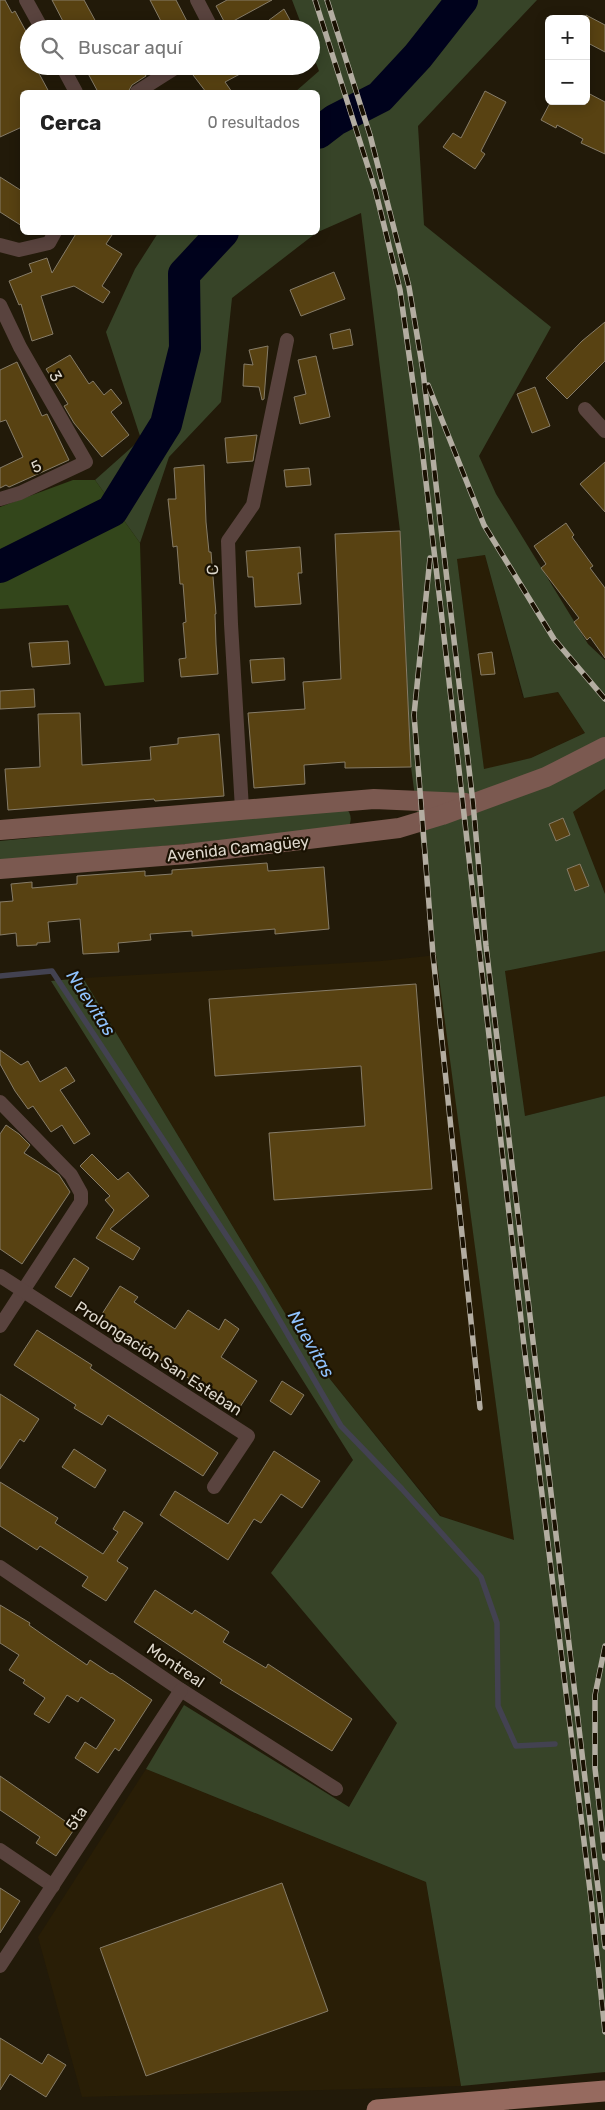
<!DOCTYPE html>
<html lang="es">
<meta charset="utf-8">
<style>
body{margin:0;font-family:Rubik,sans-serif;background:#f2f2f2;color:#222}
.controls{position:absolute;right:15px;top:15px;display:grid;overflow:hidden;border-radius:8px;box-shadow:0 2px 12px #0003}
.controls button{width:45px;height:45px;display:grid;place-items:center;padding:0;border:0;border-bottom:1px solid #e0e0e0;background:#fff;color:#222;font:25px sans-serif}
.list{margin:0;padding:0;list-style:none}
h2{display:flex;justify-content:space-between;align-items:center;height:65px;margin:0;padding:0 20px;font-size:21px}
h2 small{font-size:16px;font-weight:400;color:#767676}
.icon{flex:none;width:28px;height:28px;fill:none;stroke:currentColor;stroke-width:2;stroke-linecap:round;stroke-linejoin:round}
.map{position:relative;flex:none;width:605px;height:2110px;overflow:hidden}
.search{position:absolute;background:#fff;box-shadow:0 2px 12px #0003;left:20px;top:20px;width:300px;height:55px;display:flex;align-items:center;gap:12px;box-sizing:border-box;padding:0 18px;border-radius:28px;color:#767676;font-size:19px}
.panel{position:absolute;background:#fff;box-shadow:0 2px 12px #0003;left:20px;top:90px;width:300px;height:145px;border-radius:8px}
.map>svg:first-child{display:block}
</style>
<div class="map">
<svg width="605" height="2110" viewBox="0 0 605 2110">
<rect width="100%" height="100%" fill="#221a09"/>
<!-- built -->
<g fill="#291e06">
<polygon points="485,555 523,698 558,692 585,733 531,758 484,770 457,559"/>
<polygon points="605,789 605,894 572,811"/>
<polygon points="605,951 605,1096 525,1116 505,971"/>
<polygon points="437,955 514,1541 441,1516 309,1353 83,978 381,961"/>
<polygon points="146,1769 426,1882 461,2086 82,2097 38,1937"/>
</g>
<!-- green -->
<g fill="#374428" fill-rule="evenodd">
<path d="M292,0h245l-119,126 6,99 127,102 -72,129 17,38 92,150 17,16v129l-32,23 32,82v57l-100,20 20,145 80,-20v976l-144,14 -35,-204 -280,-113 38,-64 165,102 48,-84 -126,-150 82,-113 -302,-479 32,-3 226,375 131,163 74,24 -103,-773 -11,-236 -39,-318 -43,19v-140h-23l24,-21 -8,-21v-21h-8zM485,555l39,143 34,-6 27,41 -54,25 -47,11 -27,-210z"/>
<polygon points="158,233 316,233 232,298 221,402 169,457 140,543 95,480 141,439 106,332 135,269"/>
<path d="M345,807c7,7 7,13 3,22l-348,32v-20z"/>
</g>
<!-- forest -->
<polygon fill="#33461b" points="73,480 95,480 140,543 144,682 105,686 68,605 0,609 0,507"/>
<g fill="none" stroke-linecap="round" stroke-linejoin="round">
<!-- stream -->
<polyline stroke="#434251" stroke-width="5.5" points="0,976 52,971 259,1285 341,1426 402,1489 481,1577 497,1623 498,1706 516,1746 555,1744"/>
<!-- river -->
<g stroke="#00021c" stroke-width="32">
<polyline points="318,133 335,120 380,97 418,56 462,0"/>
<polyline points="0,567 112,511 166,424 185,348 184,274 223,232"/>
</g>
</g>
<!-- building -->
<g fill="#584212" stroke="#867c68">
<polygon points="0,0 5,0 12,13 15,11 29,37 29,66 35,66 49,92 22,92 22,127 0,137"/>
<polygon points="52,0 84,0 96,22 82,29 67,29"/>
<polygon points="150,0 176,0 191,29 165,29"/>
<polygon points="227,0 272,0 226,25 216,6"/>
<polygon points="284,9 295,29 257,29"/>
<polygon points="586,15 605,25 605,52 586,42"/>
<polygon points="84,66 141,66 146,76 132,85 128,92 98,92"/>
<polygon points="205,66 255,66 225,82 232,92 206,92 193,75"/>
<polygon points="485,91 506,102 481,151 485,154 475,169 443,147 453,133 461,138"/>
<polygon points="586,92 605,102 605,154 581,143 583,139 557,125 556,128 541,120 551,101 586,101"/>
<polygon points="0,177 22,191 22,226 0,212"/>
<polygon points="77,232 114,232 106,244 122,254 102,286 110,292 103,303 74,286 41,296 53,334 32,341 21,304 19,305 9,281 32,272 29,264 47,258 52,273"/>
<polygon points="334,272 345,299 301,316 290,290"/>
<polygon points="605,322 605,361 567,399 546,378 582,341"/>
<polygon points="350,329 353,345 333,349 330,334"/>
<polygon points="268,346 264,399 262,400 259,387 243,386 244,364 253,365 249,350"/>
<polygon points="70,355 89,384 93,381 104,395 111,389 122,403 111,412 129,435 102,457 74,423 64,406 68,404 46,369"/>
<polygon points="316,356 330,417 300,424 294,397 306,394 298,360"/>
<polygon points="17,362 42,416 47,414 69,460 9,487 6,485 0,488 0,468 23,457 6,420 0,422 0,370"/>
<polygon points="535,387 550,426 532,433 517,394"/>
<polygon points="257,435 253,461 227,463 225,438"/>
<polygon points="605,462 605,512 580,484"/>
<polygon points="204,465 206,522 209,552 211,552 216,614 215,614 216,644 218,674 181,677 179,659 186,658 183,623 186,622 183,584 180,584 177,546 173,547 168,499 176,499 174,468"/>
<polygon points="309,468 311,485 286,487 284,470"/>
<polygon points="566,523 574,535 572,537 593,566 590,568 605,588 605,658 590,637 587,640 574,622 579,618 541,568 546,564 534,546"/>
<polygon points="400,531 411,767 345,768 345,762 304,765 305,784 254,788 248,713 305,709 303,682 341,679 335,534"/>
<polygon points="300,547 302,573 298,573 301,604 255,607 253,577 248,577 246,551"/>
<polygon points="68,641 70,664 32,667 29,643"/>
<polygon points="492,652 495,674 481,675 478,654"/>
<polygon points="284,658 285,680 252,683 250,660"/>
<polygon points="34,689 35,707 0,709 0,691"/>
<polygon points="80,713 82,765 151,760 150,747 178,744 178,738 219,734 224,796 155,801 154,799 8,810 5,769 40,767 38,714"/>
<polygon points="563,818 570,835 556,841 549,824"/>
<polygon points="267,863 268,871 324,867 329,929 275,934 275,929 192,936 192,931 150,934 151,940 118,943 119,952 83,954 80,919 48,922 50,942 37,943 37,945 17,946 16,933 0,935 0,902 13,901 11,884 32,882 32,888 77,884 77,876 145,871 145,876 172,874 172,870"/>
<polygon points="580,864 589,886 575,891 567,869"/>
<polygon points="416,984 432,1189 274,1200 269,1133 365,1126 361,1066 215,1076 209,999"/>
<polygon points="0,1050 21,1065 28,1061 40,1082 66,1067 75,1081 60,1090 90,1134 74,1144 62,1125 51,1132 33,1106 28,1109 15,1091 0,1064"/>
<polygon points="6,1125 19,1134 30,1145 24,1153 59,1175 70,1192 22,1264 0,1249 0,1134"/>
<polygon points="92,1154 118,1180 128,1172 149,1196 110,1229 140,1248 133,1260 96,1238 114,1210 105,1200 110,1196 80,1166"/>
<polygon points="74,1258 89,1268 71,1297 55,1287"/>
<polygon points="120,1286 138,1297 134,1302 175,1329 188,1310 219,1330 225,1319 239,1329 221,1357 257,1381 238,1410 154,1356 152,1358 134,1347 138,1341 100,1317"/>
<polygon points="37,1330 92,1365 90,1368 218,1453 203,1476 108,1415 102,1425 74,1408 76,1405 14,1365"/>
<polygon points="282,1381 304,1395 291,1415 270,1401"/>
<polygon points="0,1394 39,1419 24,1442 20,1439 0,1469"/>
<polygon points="74,1449 106,1470 95,1488 62,1467"/>
<polygon points="274,1451 320,1481 302,1508 281,1494 261,1523 254,1519 228,1560 160,1515 175,1491 228,1524"/>
<polygon points="0,1482 58,1518 55,1523 103,1554 118,1532 113,1529 124,1511 143,1523 117,1561 128,1568 106,1601 82,1586 88,1577 40,1546 37,1550 0,1526"/>
<polygon points="155,1590 192,1614 195,1610 229,1632 223,1642 266,1668 268,1664 352,1719 332,1751 220,1683 222,1680 134,1622"/>
<polygon points="0,1605 30,1623 29,1625 46,1637 87,1665 90,1660 111,1674 112,1673 152,1700 119,1751 115,1748 98,1773 75,1758 85,1742 96,1749 115,1720 81,1697 78,1702 67,1695 49,1723 34,1714 45,1698 23,1683 25,1680 9,1670 19,1655 0,1643"/>
<polygon points="0,1776 75,1828 56,1856 36,1843 40,1837 0,1810"/>
<polygon points="282,1883 328,2011 146,2076 100,1948"/>
<polygon points="0,1888 20,1901 0,1933"/>
<polygon points="0,2038 42,2064 48,2054 66,2065 46,2097 10,2074 0,2090"/>
</g>
<g fill="none" stroke-linecap="round" stroke-linejoin="round">
<!-- street -->
<g stroke="#59433e" stroke-width="14">
<polyline points="26,0 42,29"/>
<polyline points="197,0 212,29"/>
<polyline points="62,66 76,92"/>
<polyline points="137,92 178,66"/>
<polyline points="0,245 19,250 49,243 55,232"/>
<polyline points="0,305 20,347 86,462 20,493 0,499"/>
<polyline points="585,409 605,431"/>
<polyline points="242,809 231,624 228,541 253,505 287,340"/>
<polyline points="0,1102 71,1175 81,1193 81,1202 0,1326"/>
<polyline points="0,1276 248,1436 214,1487"/>
<polyline points="0,1567 181,1690 336,1789"/>
<polyline points="0,1850 53,1886"/>
<polyline points="0,1966 181,1690"/>
</g>
<!-- secondary -->
<g stroke="#7b5950" stroke-width="20">
<polyline points="0,830 374,799 466,803"/>
<polyline points="0,869 186,854 399,828 442,815 546,777 605,747"/>
</g>
<!-- primary -->
<polyline stroke="#966a5f" stroke-width="21" points="377,2110 605,2091"/>
<!-- rail casing -->
<g stroke="#b3ada1" stroke-width="5.5">
<g id="rail">
<polyline points="315,0 375,189 400,290 422,448 442,619 524,1346 591,1899 605,2032"/>
<polyline points="327,0 370,135 409,287 423,371 442,537 473,803 486,946 605,1947"/>
<polyline points="428,385 484,525 554,639 605,699"/>
<polyline points="430,558 414,715 433,955 480,1408"/>
<polyline points="605,1646 595,1695 595,1768 605,1858"/>
</g>
</g>
<!-- rail -->
<use href="#rail" stroke="#191102" stroke-width="4" stroke-dasharray="11" stroke-linecap="butt"/>
</g>
<g text-anchor="middle" stroke-width="4.5" stroke-linejoin="round" paint-order="stroke">
<!-- street labels -->
<g font-size="16" fill="#ded8cd" stroke="#191102">
<text transform="translate(56 376) rotate(60)" y="6">3</text>
<text transform="translate(36 466) rotate(-25)" y="6">5</text>
<text transform="translate(212 570) rotate(-92)" y="6">C</text>
<text transform="translate(238 848) rotate(-6)" y="6">Avenida Camagüey</text>
<text transform="translate(159 1358) rotate(33)" y="6">Prolongación San Esteban</text>
<text transform="translate(176 1665) rotate(34)" y="6">Montreal</text>
<text transform="translate(76 1818) rotate(-57)" y="6">5ta</text>
</g>
<!-- water labels -->
<g font-size="18" font-style="italic" fill="#90c3fe" stroke="#191102">
<text transform="translate(91 1003) rotate(57)" y="6">Nuevitas</text>
<text transform="translate(311 1344) rotate(60)" y="6">Nuevitas</text>
</g>
</g>
</svg>
<div class="controls">
<button>+</button>
<button>−</button>
</div>
<div class="search"><svg class="icon" aria-label="search" viewBox="0 0 24 24"><circle cx="10" cy="10" r="6"/><path d="M15 15l6 6"/></svg>Buscar aquí</div>
<section class="panel">
<h2>Cerca<small>0 resultados</small></h2>
<ul class="list">
</ul>
</section>
</div>
